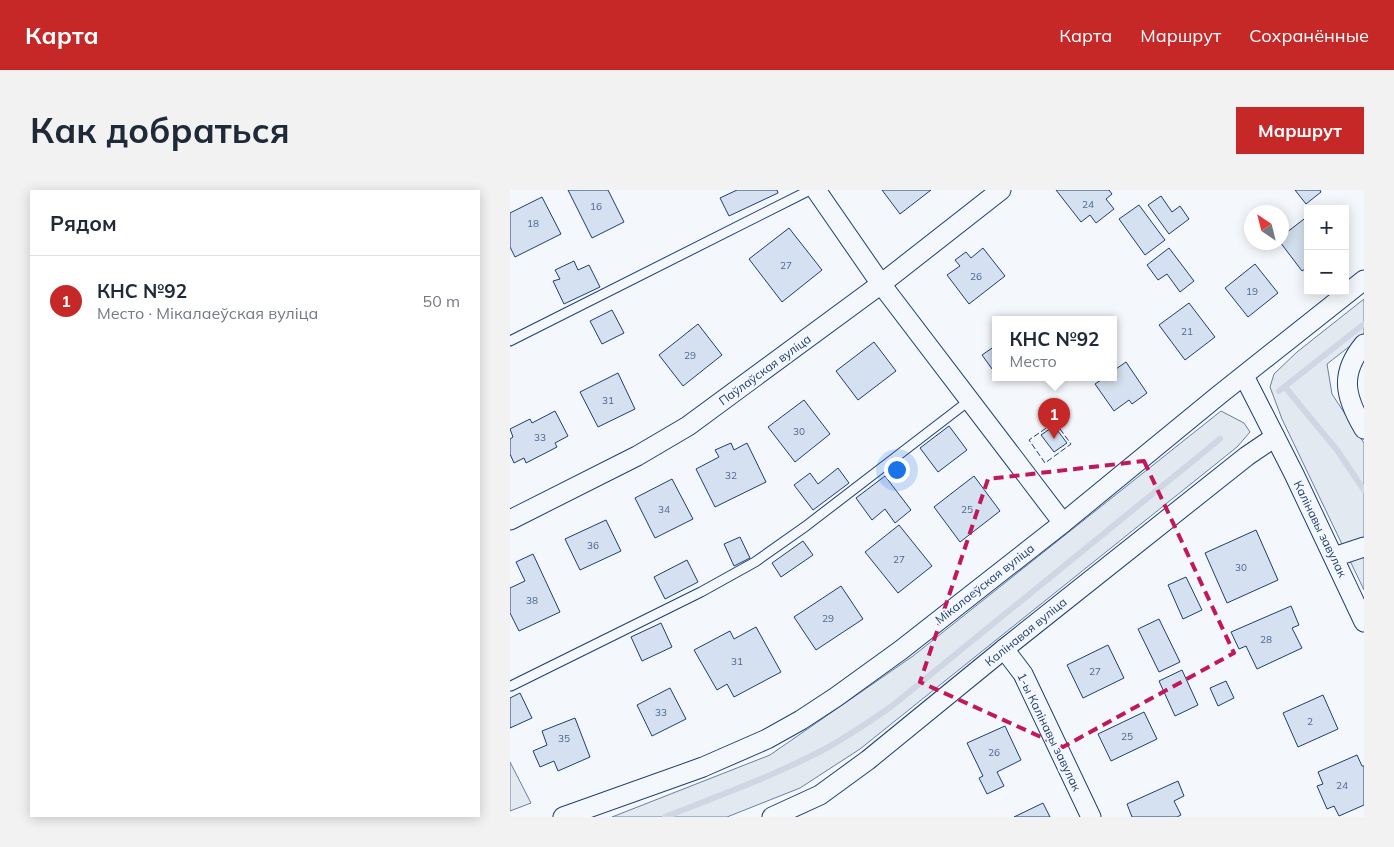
<!DOCTYPE html>
<html lang="ru">
<meta charset="utf-8">
<style>
body{margin:0;font-family:Mulish,sans-serif;background:#f2f2f3;color:#1f2937}
.controls{position:absolute;right:15px;top:15px;display:grid;overflow:hidden;border-radius:0px;box-shadow:0 2px 12px #0003}
.controls button{width:45px;height:45px;display:grid;place-items:center;padding:0;border:0;border-bottom:1px solid #e0e1e3;background:#fff;color:#1f2937;font:25px sans-serif}
.compass{position:absolute;left:734px;top:15px;width:45px;height:45px;border-radius:50%;background:#fff;box-shadow:0 2px 12px #0003;rotate:325deg}
.you{position:absolute;left:386px;top:279px;width:18px;height:18px;margin:-12px;border:4px solid #fff;border-radius:50%;background:#1a73e8;box-shadow:0 0 0 8px #1a73e833}
.badge{display:grid;place-items:center;width:32px;height:32px;border-radius:50%;background:#c62828;color:#fff;font-size:16px;font-weight:700}
.pin{position:absolute;translate:-50% -41px;filter:drop-shadow(0 1px 2px #0008)}
.pin::after{content:'';position:absolute;top:26px;width:18px;height:15px;background:inherit;clip-path:polygon(0 0,100% 0,50% 100%)}
.popup{position:absolute;left:482px;top:126px;width:125px;height:65px;box-sizing:border-box;display:grid;place-content:center;border-radius:0px;background:#fff;filter:drop-shadow(0 1px 4px #0005);font-size:16px;white-space:nowrap;color:#747a83}
.popup b{font-size:19px;color:#1f2937}
.popup::after{content:'';position:absolute;left:50%;top:100%;margin-left:-10px;border:10px solid transparent;border-top-color:#fff}
.list{margin:0;padding:0;list-style:none}
h2{display:flex;justify-content:space-between;align-items:center;height:65px;margin:0;padding:0 20px;font-size:21px}
h2 small{font-size:16px;font-weight:400;color:#747a83}
.list li{display:grid;grid-template-columns:32px 1fr auto;gap:15px;align-items:center;box-sizing:border-box;height:90px;padding:0 20px;border-top:1px solid #e0e1e3}
.list b{display:block;font-size:19px;white-space:nowrap}
.list p{margin:0;font-size:16px;white-space:nowrap;color:#747a83}
.list em{font-size:16px;font-style:normal;color:#747a83}
.map{position:relative;flex:none;width:854px;height:627px;overflow:hidden;border-radius:0px}
header{display:flex;align-items:center;gap:30px;box-sizing:border-box;height:70px;padding:0 25px;background:#c62828;color:#fff}
header strong{font-size:24px}
nav{display:flex;gap:28px;margin-inline-start:auto;font-size:18px}
.intro{display:flex;align-items:center;justify-content:space-between;box-sizing:border-box;height:120px;padding:0 30px}
h1{margin:0;font-size:35px}
.button{padding:12px 22px;border-radius:0px;background:#c62828;color:#fff;font-size:18px;font-weight:700}
main{display:flex;gap:30px;padding:0 30px}
aside{flex:1;background:#fff;border-radius:0px;box-shadow:0 2px 12px #0003}
.map>svg:first-child{display:block}
</style>
<header>
<strong>Карта</strong>
<nav><a>Карта</a><a>Маршрут</a><a>Сохранённые</a></nav>
</header>
<div class="intro"><h1>Как добраться</h1><a class="button">Маршрут</a></div>
<main>
<aside>
<h2>Рядом<small></small></h2>
<ul class="list">
<li><span class="badge">1</span><div><b>КНС №92</b><p>Место · Мікалаеўская вуліца</p></div><em>50 m</em></li>
</ul>
</aside>
<div class="map">
<svg width="854" height="627" viewBox="0 0 854 627">
<rect width="100%" height="100%" fill="#f4f7fb"/>
<!-- green -->
<g fill="#e3e9f0" stroke="#687fa3">
<polygon points="854,109 854,145 817,174 822,204 854,253 854,400 772,229 760,197 764,184 787,162"/>
<polygon points="711,221 734,233 740,242 727,257 350,559 290,598 217,627 102,627 260,565 403,466"/>
<polygon points="0,572 21,613 0,621"/>
</g>
<g fill="none" stroke-linecap="round" stroke-linejoin="round">
<!-- stream -->
<g stroke="#cfd7e4" stroke-width="6">
<polyline points="775,197 827,260 854,300"/>
<polyline points="769,201 854,134"/>
<path d="M155,627c53,-21 106,-40 156,-66 25,-13 48,-29 71,-45l328,-267"/>
</g>
</g>
<!-- building -->
<g fill="#d5e0f0" stroke="#1d3f73">
<polygon points="58,0 98,0 114,32 82,48"/>
<polygon points="227,0 267,0 268,3 219,26 210,8"/>
<polygon points="372,0 421,0 390,24"/>
<polygon points="546,0 599,0 602,4 596,9 604,19 586,33 580,25 571,32"/>
<polygon points="785,0 810,0 811,2 796,14"/>
<polygon points="651,6 662,22 670,16 679,29 659,44 638,15"/>
<polygon points="32,7 51,44 5,67 0,57 0,23"/>
<polygon points="629,15 655,50 635,65 609,29"/>
<polygon points="798,26 798,77 792,81 770,52 772,52 772,46"/>
<polygon points="279,38 312,80 272,112 239,69"/>
<polygon points="473,58 495,86 459,114 437,85 450,76 445,70 456,62 461,68"/>
<polygon points="659,58 684,91 670,102 657,84 648,90 637,75"/>
<polygon points="64,71 68,80 79,75 90,97 54,114 43,91 50,89 45,80"/>
<polygon points="745,74 768,103 738,127 715,98"/>
<polygon points="679,113 705,147 675,170 649,135"/>
<polygon points="102,120 114,143 92,154 80,131"/>
<polygon points="188,134 212,165 173,196 149,165"/>
<polygon points="364,152 386,181 348,210 326,181"/>
<polygon points="485,156 485,183 472,165"/>
<polygon points="616,172 637,203 622,214 619,210 604,221 585,194 594,188 603,188 603,181"/>
<polygon points="108,183 125,219 88,237 70,202"/>
<polygon points="294,210 320,244 285,272 258,237"/>
<polygon points="45,221 58,246 45,253 47,257 16,273 14,268 4,273 0,264 0,249 3,247 0,239 20,229 22,233"/>
<polygon points="439,236 457,260 428,282 410,258"/>
<polygon points="544,236 557,253 544,262 531,245"/>
<polygon points="221,253 224,260 237,253 256,292 205,317 186,279 209,267 205,260"/>
<polygon points="328,278 339,293 303,320 284,295 300,283 308,294"/>
<polygon points="375,286 401,320 385,333 375,319 362,330 346,308"/>
<polygon points="464,286 490,321 450,352 424,317"/>
<polygon points="162,289 183,329 145,348 125,308"/>
<polygon points="96,330 111,361 70,380 55,349"/>
<polygon points="389,335 422,376 388,403 355,362"/>
<polygon points="746,340 768,390 717,413 695,363"/>
<polygon points="230,347 240,368 224,376 214,354"/>
<polygon points="293,351 303,365 271,387 262,373"/>
<polygon points="23,364 50,422 9,441 0,423 0,398 15,391 6,372"/>
<polygon points="177,370 188,392 155,409 144,387"/>
<polygon points="676,387 692,420 673,429 658,395"/>
<polygon points="331,396 353,429 306,460 284,427"/>
<polygon points="781,416 789,435 782,438 792,458 747,479 736,456 729,459 721,442"/>
<polygon points="649,429 670,472 649,482 628,439"/>
<polygon points="151,433 162,457 132,471 121,447"/>
<polygon points="246,437 271,482 224,507 217,494 207,500 184,460 220,441 224,449"/>
<polygon points="598,455 614,488 573,508 557,475"/>
<polygon points="672,480 688,515 665,526 649,491"/>
<polygon points="716,491 724,508 708,516 700,498"/>
<polygon points="160,498 176,529 142,546 127,515"/>
<polygon points="10,503 22,528 0,538 0,508"/>
<polygon points="813,505 828,539 788,557 773,523"/>
<polygon points="634,522 647,549 601,571 588,544"/>
<polygon points="65,528 80,567 48,581 44,571 30,577 23,561 37,555 32,541"/>
<polygon points="495,536 511,570 487,582 494,596 477,604 469,588 473,586 457,553"/>
<polygon points="847,565 852,576 854,576 854,615 829,626 824,616 817,619 807,596 813,594 808,582"/>
<polygon points="668,591 674,606 664,611 671,625 667,627 622,627 617,614"/>
<polygon points="533,613 540,627 504,627"/>
</g>
<g fill="none" stroke-linecap="round" stroke-linejoin="round">
<!-- service casing -->
<g stroke="#1d3f73" stroke-width="11">
<g id="service">
<polyline points="0,151 300,0"/>
<polyline points="1,496 191,402 245,372 296,336 460,210"/>
</g>
</g>
<!-- minor casing -->
<g stroke="#1d3f73" stroke-width="21">
<g id="minor">
<polyline points="306,0 371,94 553,333"/>
<path d="M854,154c-25,30 -19,53 0,85"/>
<polyline points="734,186 784,284 854,432"/>
<polyline points="0,330 127,266 178,236 371,94 491,0"/>
<polyline points="824,367 854,357"/>
<polyline points="494,459 513,484 581,627"/>
<polyline points="53,627 193,577 257,549 291,530 326,507 391,460 553,333 709,205 854,90"/>
<polyline points="262,627 310,605 358,570 494,459 737,266 765,247"/>
</g>
</g>
<!-- service -->
<use href="#service" stroke="#f4f7fb" stroke-width="9"/>
<!-- minor -->
<use href="#minor" stroke="#f4f7fb" stroke-width="19"/>
<!-- fence -->
<polygon stroke="#1d3f73" stroke-width="1" stroke-dasharray="6 2.5" stroke-linecap="butt" points="545,232 561,254 535,273 519,250"/>
</g>
<!-- marked area -->
<path fill="none" stroke="#c2185b" stroke-width="4" stroke-dasharray="10 6" stroke-linejoin="round" d="M634,271l90,192 -171,94 -143,-65 68,-203z"/>
<g text-anchor="middle" stroke-width="4" stroke-linejoin="round" paint-order="stroke">
<!-- number labels -->
<g font-size="10" fill="#4b6792">
<text x="578" y="18">24</text>
<text x="86" y="20">16</text>
<text x="23" y="37">18</text>
<text x="276" y="79">27</text>
<text x="466" y="90">26</text>
<text x="742" y="105">19</text>
<text x="677" y="145">21</text>
<text x="180" y="169">29</text>
<text x="98" y="214">31</text>
<text x="289" y="245">30</text>
<text x="30" y="251">33</text>
<text x="221" y="289">32</text>
<text x="154" y="323">34</text>
<text x="457" y="323">25</text>
<text x="83" y="359">36</text>
<text x="389" y="373">27</text>
<text x="731" y="381">30</text>
<text x="22" y="414">38</text>
<text x="318" y="432">29</text>
<text x="756" y="453">28</text>
<text x="227" y="475">31</text>
<text x="585" y="485">27</text>
<text x="151" y="526">33</text>
<text x="800" y="535">2</text>
<text x="617" y="550">25</text>
<text x="54" y="552">35</text>
<text x="484" y="566">26</text>
<text x="832" y="599">24</text>
</g>
<!-- street labels -->
<g font-size="12" fill="#1d3f73" stroke="#f4f7fb">
<text transform="translate(255 180) rotate(-36)" y="4">Паўлаўская вуліца</text>
<text transform="translate(810 339) rotate(64)" y="4">Калінавы завулак</text>
<text transform="translate(475 394) rotate(-38)" y="4">Мікалаеўская вуліца</text>
<text transform="translate(516 442) rotate(-39)" y="4">Калінавая вуліца</text>
<text transform="translate(539 542) rotate(64)" y="4">1-ы Калінавы завулак</text>
</g>
</g>
</svg>
<div class="controls">
<button>+</button>
<button>−</button>
</div>
<svg class="compass" viewBox="-18 -18 36 36"><path d="M0-13l5 13h-10z" fill="#e53935"/><path d="M0 13l5-13h-10z" fill="#747a83"/></svg>
<div class="you"></div>
<div class="pin badge" style="left:544px;top:249px">1</div>
<div class="popup"><b>КНС №92</b>Место</div>
</div>
</main>
